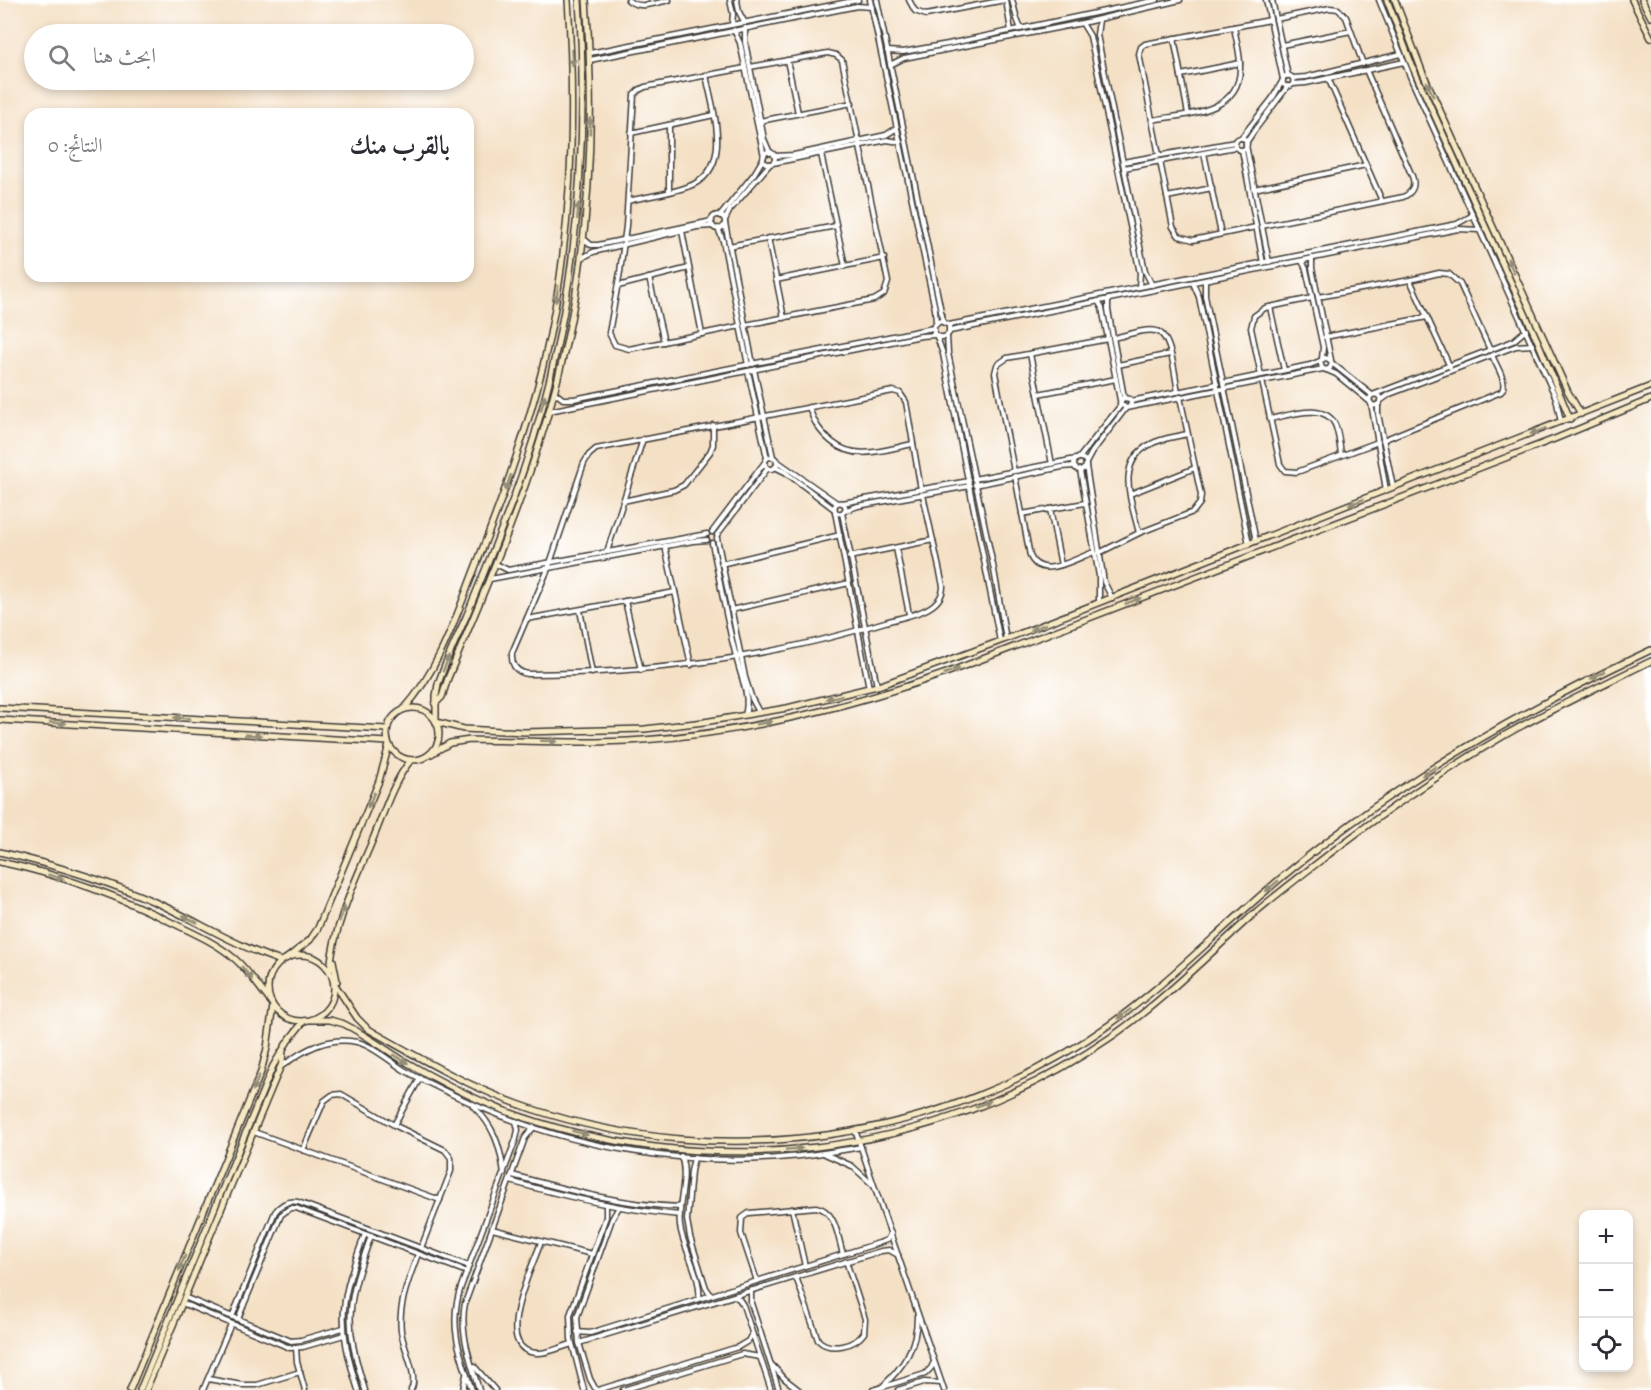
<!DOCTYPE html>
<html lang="ar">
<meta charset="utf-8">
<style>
body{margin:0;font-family:Alegreya,Amiri,serif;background:#f2f2f3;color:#2b2b33;direction:rtl}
.controls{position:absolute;right:18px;bottom:18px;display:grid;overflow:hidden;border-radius:12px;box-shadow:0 3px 9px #0003}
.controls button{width:54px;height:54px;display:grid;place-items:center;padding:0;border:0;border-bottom:2px solid #e1e1e2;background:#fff;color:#2b2b33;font:30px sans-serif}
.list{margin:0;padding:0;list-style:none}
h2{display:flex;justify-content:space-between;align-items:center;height:78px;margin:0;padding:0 24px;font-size:26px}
h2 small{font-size:20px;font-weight:400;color:#7c7c81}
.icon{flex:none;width:33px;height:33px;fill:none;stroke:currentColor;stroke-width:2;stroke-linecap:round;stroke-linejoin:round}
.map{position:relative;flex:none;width:1651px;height:1390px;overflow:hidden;direction:ltr}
.search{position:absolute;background:#fff;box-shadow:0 3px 9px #0003;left:24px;top:24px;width:450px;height:66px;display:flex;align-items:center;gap:15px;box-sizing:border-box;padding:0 21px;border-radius:33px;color:#7c7c81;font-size:22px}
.panel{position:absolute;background:#fff;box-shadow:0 3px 9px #0003;left:24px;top:108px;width:450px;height:174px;border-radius:18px;direction:rtl}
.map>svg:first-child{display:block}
</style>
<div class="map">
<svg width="1651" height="1390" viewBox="0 0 1651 1390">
<rect width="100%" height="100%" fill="#fff"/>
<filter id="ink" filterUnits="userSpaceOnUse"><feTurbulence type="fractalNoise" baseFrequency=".0167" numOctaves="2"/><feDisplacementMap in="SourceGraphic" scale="12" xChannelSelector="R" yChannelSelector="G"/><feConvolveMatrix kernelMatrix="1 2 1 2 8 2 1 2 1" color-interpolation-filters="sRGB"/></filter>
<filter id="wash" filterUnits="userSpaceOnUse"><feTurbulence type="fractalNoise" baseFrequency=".008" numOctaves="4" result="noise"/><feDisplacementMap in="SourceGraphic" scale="24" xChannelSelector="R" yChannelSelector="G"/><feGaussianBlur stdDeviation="1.35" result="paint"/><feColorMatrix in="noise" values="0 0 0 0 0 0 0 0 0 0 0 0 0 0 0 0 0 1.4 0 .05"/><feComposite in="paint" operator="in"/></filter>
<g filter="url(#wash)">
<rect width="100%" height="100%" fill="#f4e0c5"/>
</g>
<g filter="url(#ink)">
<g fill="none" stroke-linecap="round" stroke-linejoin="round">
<!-- street casing -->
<g stroke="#3c3935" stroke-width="7">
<g id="street">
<path d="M628,0c11,10 28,3 41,0"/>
<polyline points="730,0 733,14 732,25"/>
<polyline points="737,0 739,12 745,23"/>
<polyline points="870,0 935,309 936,322"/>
<polyline points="877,0 943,321"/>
<polyline points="909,0 915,11 926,15 1005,0"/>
<polyline points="1006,0 1011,31"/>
<polyline points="1012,0 1017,19 1021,29"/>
<polyline points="1266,0 1283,79"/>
<polyline points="1272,0 1288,76"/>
<polyline points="1379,0 1412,81 1556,398 1561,422"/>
<polyline points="1276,19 1330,8 1338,9 1346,17 1363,64"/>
<polyline points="1099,20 1097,35 1145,271 1152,285"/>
<polyline points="1082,23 1090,36 1140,273 1139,287"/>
<polyline points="745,28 745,42 764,139 770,153"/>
<polyline points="734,30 740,43 764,156"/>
<polyline points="1174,38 1188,114"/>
<polyline points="1282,45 1351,31"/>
<polyline points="887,51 903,52 948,44 1157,0"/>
<polyline points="590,53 858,0"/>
<polyline points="590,60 857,6 872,7"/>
<polyline points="787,60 798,113"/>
<polyline points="890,65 904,58 1082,23 1180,0"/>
<polyline points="1181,75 1240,63"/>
<circle cx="1288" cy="81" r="5.5"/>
<polyline points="1293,78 1306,77 1401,54"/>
<polyline points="1328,78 1382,201"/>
<polyline points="1293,84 1306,83 1404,62"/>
<path d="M1152,120c33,-6 87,-6 88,-51 1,-14 -4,-29 -6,-42"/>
<polyline points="760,121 852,103"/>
<polyline points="669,125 669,192"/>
<polyline points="631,133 714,115"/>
<polyline points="1241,138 1272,99 1283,80"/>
<circle cx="1241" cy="144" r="6"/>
<polyline points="1246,143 1254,131 1288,86"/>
<polyline points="1246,145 1269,262"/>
<polyline points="1242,150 1263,263"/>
<circle cx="769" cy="158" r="6"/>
<polyline points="1204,153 1221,234"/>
<polyline points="821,154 845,266"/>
<polyline points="1159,155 1139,54 1141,47 1145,44 1270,20"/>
<polyline points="774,156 794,155 886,135 897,128"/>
<polyline points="1160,161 1173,227 1179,236 1193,240 1256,227"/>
<polyline points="1123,162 1235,142"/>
<polyline points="773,163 887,140 900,142"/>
<polyline points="1124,168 1235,147"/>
<polyline points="1254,189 1366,165"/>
<polyline points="1167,197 1212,188"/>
<path d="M628,201c19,-5 41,-7 59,-14 48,-16 26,-76 19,-112"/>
<circle cx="718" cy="222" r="7"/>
<polyline points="720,216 754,174 763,159"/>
<polyline points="725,220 730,210 770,164"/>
<polyline points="725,223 753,364"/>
<path d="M1262,226l141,-29c9,-4 13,-11 9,-21l-46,-106"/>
<polyline points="718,228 723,241 748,365"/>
<polyline points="682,231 702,334"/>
<polyline points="768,238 784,318"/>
<polyline points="584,239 591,245 598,245 712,221"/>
<polyline points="729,246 836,226"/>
<polyline points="582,258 593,252 697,227 713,226"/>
<polyline points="1312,258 1312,268 1331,360"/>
<polyline points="1302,261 1306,269 1323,347 1322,359"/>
<polyline points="649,278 664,342"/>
<polyline points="776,280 884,258"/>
<polyline points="1410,280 1450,367"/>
<polyline points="1205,281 1205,296 1256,541"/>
<polyline points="1193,283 1199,297 1249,544"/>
<polyline points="618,286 689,268"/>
<polyline points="1318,297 1410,280 1439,273 1449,274 1460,284 1490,350"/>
<polyline points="1108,299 1108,310 1124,397"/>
<polyline points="1098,301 1102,308 1120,400"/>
<polyline points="1270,307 1284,370"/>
<polyline points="745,325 874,300 884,294 888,282 842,60 836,55 828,53 750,67"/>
<polyline points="949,325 949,333 945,337 939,337 934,334 934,326 940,321 949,325 1457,224 1473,215"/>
<polyline points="740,326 629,349 615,345 609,333 620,272 626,226 634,95 639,90 645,87 745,68"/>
<polyline points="950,331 1458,229 1480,230"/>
<polyline points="947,336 948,353 994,570 1006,639"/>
<polyline points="937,337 943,354 1000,641"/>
<polyline points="1325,337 1427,317"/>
<path d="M1113,338c12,-2 31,-10 43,-7 16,3 19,47 22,61"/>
<polyline points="1030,354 1052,464"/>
<polyline points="1333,364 1372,395"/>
<polyline points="1118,365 1170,354"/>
<polyline points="754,370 773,457"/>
<polyline points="1326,370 1330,368 1332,363 1329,359 1325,358 1320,361 1322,368 1336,374 1369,401"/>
<polyline points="748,371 767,458"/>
<polyline points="1261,375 1251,328 1254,316 1265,308 1312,298"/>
<polyline points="1262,381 1280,464 1285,471 1297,472 1378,442"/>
<polyline points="1223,383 1310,365 1320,361"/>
<polyline points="554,392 563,399 574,399 933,328"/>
<polyline points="1038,394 1116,379"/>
<polyline points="1375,394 1513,341 1526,330"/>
<circle cx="1375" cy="400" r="5.5"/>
<polyline points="1131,401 1217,384"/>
<polyline points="1380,401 1390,394 1516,346 1532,345"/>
<polyline points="1371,403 1386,490"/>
<polyline points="1378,404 1378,414 1393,487"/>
<path d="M809,407c5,16 11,25 23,35 24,20 54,7 81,2"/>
<polyline points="1129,407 1131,404 1130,399 1123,398 1120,403 1126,408 1323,369"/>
<polyline points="549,411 921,336 935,335"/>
<path d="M1270,419c20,-4 57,-18 66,8 3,9 4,19 5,28"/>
<path d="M1383,440l118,-48c8,-9 -5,-26 -9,-37"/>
<circle cx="771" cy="463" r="6"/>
<circle cx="1080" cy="464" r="6"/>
<polyline points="1079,458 1121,405"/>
<polyline points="777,461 837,503"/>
<polyline points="1086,463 1092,452 1126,408"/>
<polyline points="1086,466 1104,582 1112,598"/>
<polyline points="775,467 785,472 834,509"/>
<polyline points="1080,470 1099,576 1099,602"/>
<polyline points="1014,471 995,373 997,365 1007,358 1108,339"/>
<path d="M1015,476l15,80c11,25 46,2 64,-4"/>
<polyline points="974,479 1076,459"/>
<polyline points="975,485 1062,467 1074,466"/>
<path d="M921,490l-15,-88 -6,-9 -7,-2 -297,58 -7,6 -5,8 -36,106 -36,84c-1,12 4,19 16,21 123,-1 239,-15 357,-52 20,-6 58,-10 58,-36l-20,-91"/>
<polyline points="1130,494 1195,468"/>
<polyline points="623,501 674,490 684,485 710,452 713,445 713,425"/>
<circle cx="840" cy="508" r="5.5"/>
<polyline points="842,503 969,481"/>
<polyline points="1050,509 1061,565"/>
<polyline points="844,511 858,506 970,486"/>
<polyline points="835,512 869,688"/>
<polyline points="842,513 877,686"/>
<polyline points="1022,514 1085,503"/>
<polyline points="712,532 765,462"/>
<path d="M1139,533c-7,-30 -25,-71 12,-89 10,-6 25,-7 36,-10"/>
<polyline points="717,535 768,468"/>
<polyline points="717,538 745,677 752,699 759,712"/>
<path d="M712,543c8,38 14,76 24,113 4,20 15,39 9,59"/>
<polyline points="665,546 691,665"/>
<polyline points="896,548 909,614"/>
<polyline points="607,552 643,439"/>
<polyline points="1099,553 1139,533 1193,512 1200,503 1201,495 1180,397"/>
<polyline points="849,557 933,540"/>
<polyline points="496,564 508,570 707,534"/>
<polyline points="721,564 840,535"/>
<polyline points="490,579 693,541 707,540"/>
<polyline points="625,601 641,670"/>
<polyline points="580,610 592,673"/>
<polyline points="731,610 849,583"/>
<polyline points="527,619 675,592"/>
<path d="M282,1066c23,-17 46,-30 75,-24 15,3 34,20 47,28 25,14 51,26 78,38 93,40 206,59 307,49 24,-2 48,-6 72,-10"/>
<path d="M473,1106c21,20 27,39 31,67"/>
<polyline points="394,1125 420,1078"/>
<polyline points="855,1130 944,1390"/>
<polyline points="254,1132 440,1200"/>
<polyline points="303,1150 324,1101 332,1095 341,1094 394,1125 445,1150 451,1158 451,1171 421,1248"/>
<polyline points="825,1154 852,1166 873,1185"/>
<path d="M681,1156c8,22 -4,47 -1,70 3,23 22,50 19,73"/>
<polyline points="694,1158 691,1171 687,1220 690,1237 706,1288 711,1295"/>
<path d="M512,1175c55,15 111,30 168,32"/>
<path d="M510,1181c56,16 112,29 170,34"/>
<polyline points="792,1209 805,1266"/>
<polyline points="492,1229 592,1254"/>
<path d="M541,1242c-7,22 -51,107 -5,111 11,1 25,-6 36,-9"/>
<path d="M796,1277l22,63c12,12 37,6 46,-7l1,-14 -19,-58"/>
<path d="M757,1281l-16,-48 1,-15 7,-5 67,-6c20,3 22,31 27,47"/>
<polyline points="751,1290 751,1303 779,1390"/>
<polyline points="734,1296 739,1299 743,1305 771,1390"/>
<polyline points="184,1297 291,1341 301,1340 343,1328"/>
<polyline points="182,1303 290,1348 303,1347 344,1335"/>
<path d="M232,1317l43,-105c6,-8 13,-12 23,-10l171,64"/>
<polyline points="238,1319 281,1215 290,1208 296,1208 467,1272"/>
<polyline points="577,1332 590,1333 879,1243 887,1240 891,1233"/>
<polyline points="579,1343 881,1251 889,1250 898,1255"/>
<polyline points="296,1348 297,1362 305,1390"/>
<polyline points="771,1364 785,1379 799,1390"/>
<polyline points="474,1366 495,1390"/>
<polyline points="208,1379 242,1385 257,1385 300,1372"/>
<path d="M882,1387c22,-21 35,-40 35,-71"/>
<polyline points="203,1390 231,1324"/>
<path d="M358,1390c-22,-70 -18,-89 7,-156"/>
<path d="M365,1390c-22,-69 -18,-87 6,-154"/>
<path d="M411,1390c8,-14 -8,-42 -10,-59 -3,-27 8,-52 17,-77"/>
<polyline points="463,1390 466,1375"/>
<path d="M472,1390c-12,-35 -24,-66 -11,-103l55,-148 2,-9 -2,-9"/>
<path d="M479,1390c-8,-28 -20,-57 -14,-87l60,-165 9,-11"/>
<polyline points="584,1390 571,1339 570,1315 606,1217 606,1204"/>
<polyline points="596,1390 590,1379 579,1343 577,1317 612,1219 619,1207"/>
<polyline points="598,1390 738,1347 748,1341 752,1334"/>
<polyline points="623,1390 742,1354 760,1357"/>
<polyline points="873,1390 925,1374 931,1368 934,1362"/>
<polyline points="898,1390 924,1382 941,1383"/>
</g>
</g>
<!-- secondary casing -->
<g stroke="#3c3935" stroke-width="8">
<g id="secondary">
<polyline points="1387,0 1413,68 1539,344 1570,419"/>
<polyline points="1395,0 1422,71 1568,392 1581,414"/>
<polyline points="1632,0 1651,38"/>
<polyline points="1642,0 1651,17"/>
<path d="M435,704l7,-7 6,-19c46,-109 93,-218 118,-334 25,-113 29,-229 20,-344"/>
<circle cx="413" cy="734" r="26"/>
<polyline points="0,708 387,729"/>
<path d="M404,709c35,-39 52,-92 71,-141 26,-66 51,-133 68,-202 29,-121 33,-243 25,-366"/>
<polyline points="0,720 388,742"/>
<path d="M436,721v-25l2,-12c8,-23 18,-45 28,-67 16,-39 32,-78 47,-118 60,-160 77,-329 66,-499"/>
<polyline points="436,722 464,729 524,732 645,729 704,722 787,708 881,685 1006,639 1651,386"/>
<path d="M431,754l19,-11 20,-3c58,1 116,4 173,0 103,-7 206,-33 303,-67l611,-235 94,-39"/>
<path d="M0,852c54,13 106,28 157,51 42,19 81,44 124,58"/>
<path d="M0,862c62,13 124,36 181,65 19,9 38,18 54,32 14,12 24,29 36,43"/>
<circle cx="301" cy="988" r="33"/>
<polyline points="287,958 310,940 318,928 379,781 389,745"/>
<polyline points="333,961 337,981"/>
<path d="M330,970c4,-46 25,-88 43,-131 11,-26 19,-56 38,-79"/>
<path d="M334,983l23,35 11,11c53,30 106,61 164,80 191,63 412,33 577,-84 48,-34 89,-74 133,-113 34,-31 70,-60 107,-87 94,-69 196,-126 302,-175"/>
<path d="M311,1020h19l14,4c20,10 38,23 57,35 32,19 65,36 99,50 200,76 435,50 611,-72 53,-37 98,-83 146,-126 25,-21 50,-40 76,-60 55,-42 112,-81 172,-116 48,-27 97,-50 146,-74"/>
<polyline points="130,1390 261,1072 267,1048 273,1006"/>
<polyline points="140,1390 273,1066 288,1041 304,1021"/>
<polyline points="146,1390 282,1063 283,1050"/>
</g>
</g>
<!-- street -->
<use href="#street" stroke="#fff" stroke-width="4"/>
<!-- secondary -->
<use href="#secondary" stroke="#f7e9c3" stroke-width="5"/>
</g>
<!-- one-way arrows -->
<defs><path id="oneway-solid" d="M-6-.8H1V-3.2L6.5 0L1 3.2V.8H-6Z" transform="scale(1.5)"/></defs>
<g fill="#948d78">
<use href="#oneway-solid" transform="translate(572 58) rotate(86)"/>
<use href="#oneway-solid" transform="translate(1430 89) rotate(-115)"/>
<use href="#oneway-solid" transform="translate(590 126) rotate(-89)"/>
<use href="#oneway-solid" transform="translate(578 211) rotate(-85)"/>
<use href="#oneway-solid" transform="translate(1511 266) rotate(-114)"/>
<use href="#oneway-solid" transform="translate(557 294) rotate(99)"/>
<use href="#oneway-solid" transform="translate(543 403) rotate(-74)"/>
<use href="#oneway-solid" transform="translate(1538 431) rotate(159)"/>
<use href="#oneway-solid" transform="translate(508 483) rotate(109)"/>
<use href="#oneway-solid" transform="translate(1356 502) rotate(159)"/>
<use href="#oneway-solid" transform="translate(1133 601) rotate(-21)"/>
<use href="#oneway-solid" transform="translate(1038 627) rotate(159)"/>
<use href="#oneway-solid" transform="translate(446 664) rotate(-67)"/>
<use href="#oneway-solid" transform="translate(952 671) rotate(-21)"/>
<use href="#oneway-solid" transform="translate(1598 675) rotate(153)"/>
<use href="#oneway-solid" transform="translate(834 697) rotate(166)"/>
<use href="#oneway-solid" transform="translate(182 718) rotate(-177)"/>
<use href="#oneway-solid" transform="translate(58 723) rotate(3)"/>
<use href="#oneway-solid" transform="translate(764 723) rotate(-10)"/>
<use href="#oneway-solid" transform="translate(253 735) rotate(3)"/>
<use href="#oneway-solid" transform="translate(549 741) rotate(1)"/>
<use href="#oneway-solid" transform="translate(1429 771) rotate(147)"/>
<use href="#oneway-solid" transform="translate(371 800) rotate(113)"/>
<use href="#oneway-solid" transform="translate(56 877) rotate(17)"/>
<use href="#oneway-solid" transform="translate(1272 886) rotate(140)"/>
<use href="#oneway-solid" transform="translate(342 914) rotate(-70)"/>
<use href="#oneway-solid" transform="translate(190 919) rotate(-154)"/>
<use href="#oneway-solid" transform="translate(247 973) rotate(51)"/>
<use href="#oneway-solid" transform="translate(1124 1014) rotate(144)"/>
<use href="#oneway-solid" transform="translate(401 1059) rotate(31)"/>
<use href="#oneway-solid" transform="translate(256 1083) rotate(113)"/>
<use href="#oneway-solid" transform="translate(983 1104) rotate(-23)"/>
<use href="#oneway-solid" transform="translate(580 1133) rotate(15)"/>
<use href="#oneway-solid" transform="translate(794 1149) rotate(-5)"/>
<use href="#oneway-solid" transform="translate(182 1263) rotate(113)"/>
</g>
</g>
</svg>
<div class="controls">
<button>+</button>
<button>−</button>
<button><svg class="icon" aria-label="locate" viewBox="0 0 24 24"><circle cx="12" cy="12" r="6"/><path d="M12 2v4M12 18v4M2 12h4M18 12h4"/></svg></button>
</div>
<div class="search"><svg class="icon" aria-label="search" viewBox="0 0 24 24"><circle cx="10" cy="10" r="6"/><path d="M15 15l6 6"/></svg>ابحث هنا</div>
<section class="panel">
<h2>بالقرب منك<small>النتائج: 0</small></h2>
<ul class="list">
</ul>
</section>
</div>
